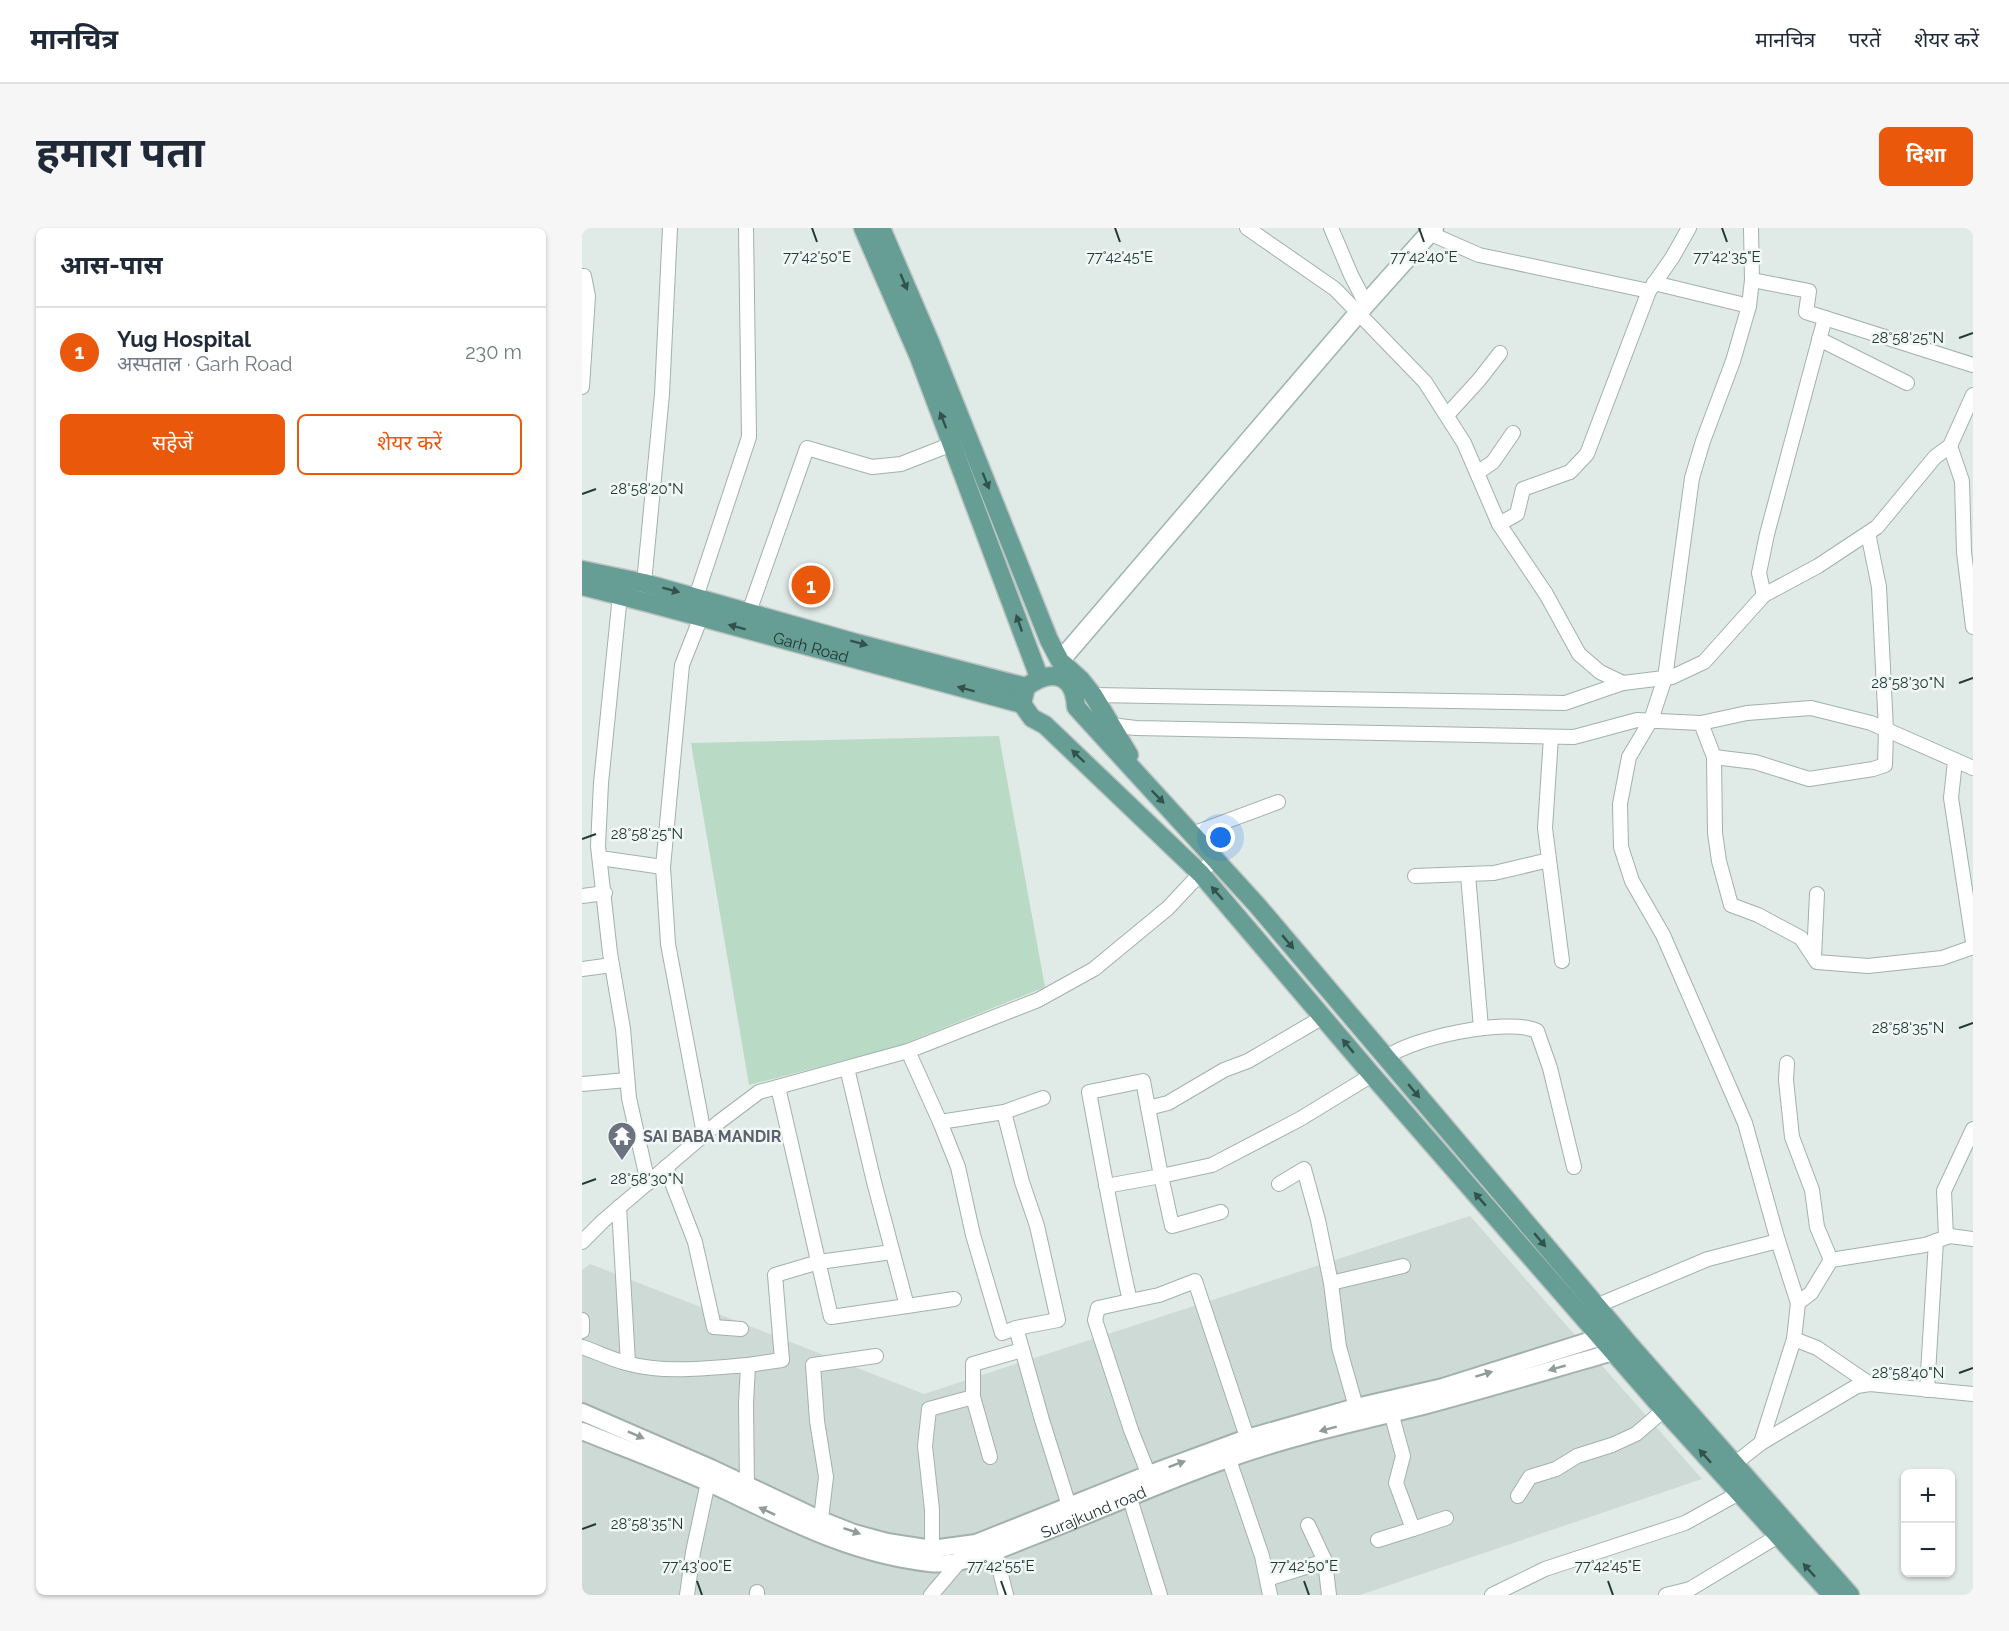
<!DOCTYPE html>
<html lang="hi">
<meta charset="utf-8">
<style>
body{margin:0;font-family:Raleway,"Noto Sans Devanagari",sans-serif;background:#f6f6f7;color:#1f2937}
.controls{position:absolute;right:18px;bottom:18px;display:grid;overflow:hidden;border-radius:9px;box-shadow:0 2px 4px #0004}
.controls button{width:54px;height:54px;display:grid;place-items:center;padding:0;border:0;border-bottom:2px solid #e0e1e3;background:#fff;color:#1f2937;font:30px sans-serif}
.you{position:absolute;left:639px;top:610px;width:21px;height:21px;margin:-15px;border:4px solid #fff;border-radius:50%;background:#1a73e8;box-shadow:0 0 0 9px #1a73e833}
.badge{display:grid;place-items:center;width:39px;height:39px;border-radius:50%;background:#ea580c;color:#fff;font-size:20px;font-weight:700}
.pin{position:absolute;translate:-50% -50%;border:3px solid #fff;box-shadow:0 2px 6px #0006}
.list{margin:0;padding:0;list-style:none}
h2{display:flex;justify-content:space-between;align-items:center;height:78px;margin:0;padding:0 24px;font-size:26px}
h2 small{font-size:20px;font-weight:400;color:#747a83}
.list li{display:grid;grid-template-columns:39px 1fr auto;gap:18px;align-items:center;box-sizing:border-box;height:90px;padding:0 24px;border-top:2px solid #e0e1e3}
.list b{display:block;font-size:22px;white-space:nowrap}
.list p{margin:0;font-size:20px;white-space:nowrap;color:#747a83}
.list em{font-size:20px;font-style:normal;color:#747a83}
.actions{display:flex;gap:12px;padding:18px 24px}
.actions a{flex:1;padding:14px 0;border:2px solid #ea580c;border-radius:9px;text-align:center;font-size:21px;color:#ea580c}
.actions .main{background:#ea580c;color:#fff}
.map{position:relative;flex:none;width:1391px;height:1367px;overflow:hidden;border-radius:9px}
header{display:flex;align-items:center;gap:36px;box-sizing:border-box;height:84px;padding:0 30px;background:#fff;border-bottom:2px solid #e0e1e3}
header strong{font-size:28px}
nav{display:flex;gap:33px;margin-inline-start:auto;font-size:21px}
.intro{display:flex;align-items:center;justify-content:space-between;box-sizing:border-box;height:144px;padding:0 36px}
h1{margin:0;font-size:42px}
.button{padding:15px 27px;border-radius:9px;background:#ea580c;color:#fff;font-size:21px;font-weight:700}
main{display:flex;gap:36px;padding:0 36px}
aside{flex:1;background:#fff;border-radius:9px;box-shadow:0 2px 4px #0004}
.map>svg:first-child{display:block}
</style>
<header>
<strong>मानचित्र</strong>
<nav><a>मानचित्र</a><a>परतें</a><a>शेयर करें</a></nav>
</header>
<div class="intro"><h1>हमारा पता</h1><a class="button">दिशा</a></div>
<main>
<aside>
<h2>आस-पास<small></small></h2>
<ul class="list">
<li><span class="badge">1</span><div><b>Yug Hospital</b><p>अस्पताल · Garh Road</p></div><em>230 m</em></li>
</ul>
<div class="actions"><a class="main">सहेजें</a><a>शेयर करें</a></div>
</aside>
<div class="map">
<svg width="1391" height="1367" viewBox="0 0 1391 1367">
<rect width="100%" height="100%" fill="#e0eae6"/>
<!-- built -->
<polygon fill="#cedad5" points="888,988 1120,1251 778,1367 0,1367 0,1042 8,1036 342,1166"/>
<!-- green -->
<polygon fill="#b9dac5" points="417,508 463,759 314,819 167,857 109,515"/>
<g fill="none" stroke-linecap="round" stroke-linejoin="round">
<!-- minor casing -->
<g stroke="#a3b1ad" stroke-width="16">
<g id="minor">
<polyline points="665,0 753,61 843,154 882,215 917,296 964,366 997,426 1018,444 1041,455"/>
<polyline points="749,0 769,47 784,76"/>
<polyline points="1169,0 1170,52 1167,78 1151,133 1121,213 1110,250 1083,450 1069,492 1047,529 1038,576 1039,619 1050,653 1081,707 1163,895 1196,1013 1216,1075 1212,1111 1179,1215"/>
<polyline points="847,5 897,27 1067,63"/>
<polyline points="0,48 2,48 6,68 0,159"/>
<polyline points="1170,52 1227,63 1224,84 1391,137"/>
<polyline points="1072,55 1167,78"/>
<polyline points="1237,111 1325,155"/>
<polyline points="865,187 897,152 918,125"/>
<polyline points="1368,218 1380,253 1382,324 1391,399"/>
<polyline points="895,245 911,234 931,205"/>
<polyline points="917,296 935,286 941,261 988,244 1005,226 1067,63 1090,30 1107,0"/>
<polyline points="62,355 80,166 88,0"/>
<polyline points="38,367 19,555 16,618 28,725 41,801 47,870 66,955"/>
<polyline points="1182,367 1177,345 1185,306 1243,90"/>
<polyline points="114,369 167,209 164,0"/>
<polyline points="167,384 225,220 290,239 319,236 370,216"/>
<polyline points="511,467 983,475 1041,455 1090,449 1122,434 1182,367 1236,338 1295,299 1353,229 1368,218 1391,167"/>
<polyline points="1119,495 1132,529 1133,605 1137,633 1149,677 1176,687 1219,710 1235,734 1286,738 1360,730 1391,719"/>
<polyline points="529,497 554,500 992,509 1055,492 1119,495 1165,485 1229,480 1289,495 1391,540"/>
<polyline points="969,509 963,600 980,733"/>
<polyline points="1132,529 1173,534 1227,551 1291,541 1303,537 1304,502 1297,359 1286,305"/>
<polyline points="1373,533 1369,570 1391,714"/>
<polyline points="610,606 696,574"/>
<polyline points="18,630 81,639 86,716 122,906"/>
<polyline points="81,639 100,437 119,389"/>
<polyline points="886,647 899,800"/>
<polyline points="833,648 912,645 967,632"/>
<polyline points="0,668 23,665"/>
<polyline points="1232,729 1235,666"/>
<polyline points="0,741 30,737"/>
<polyline points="326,823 358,894 376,939 391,1007 420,1105 434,1100 460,1192 487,1278"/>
<path d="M804,830c24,-20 123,-41 151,-27l13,37 24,99"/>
<polyline points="1205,835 1204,852 1210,909 1230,962 1235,999 1249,1032"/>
<polyline points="265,840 292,954 325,1078 372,1071"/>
<polyline points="0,856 45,852"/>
<polyline points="196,859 249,1089 325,1078"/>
<polyline points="566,880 586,875 642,842 666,833 741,789"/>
<polyline points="422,884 461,870"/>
<polyline points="358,894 422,884 440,954 455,998 476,1092 434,1100"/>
<polyline points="84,939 113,1014 132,1099 159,1101"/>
<polyline points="697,956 722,941 736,992 749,1055 757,1119 774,1179"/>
<path d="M524,958l55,-10 -18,-95 -54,11c13,70 25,140 41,209l-32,7 -3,12 36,110 21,53"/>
<polyline points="37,979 46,1135"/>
<polyline points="639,984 590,998 579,948 630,937 718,891 790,847"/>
<polyline points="1364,1009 1362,963 1391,901"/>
<polyline points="0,1014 21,993 137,894 177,864 326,823 456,772 512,741 586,680 632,631"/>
<polyline points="749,1055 821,1038"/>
<polyline points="548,1073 577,1067 613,1053 668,1218"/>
<polyline points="1216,1075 1229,1065 1249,1032 1343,1017 1368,1008 1391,1011"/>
<polyline points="1014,1078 1126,1031 1196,1013"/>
<polyline points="0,1092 0,1103"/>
<polyline points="1212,1111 1235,1120 1288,1156"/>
<path d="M0,1119c15,5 29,12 44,16 39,11 82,5 122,2l-2,38 1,83"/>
<polyline points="166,1137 200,1132 193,1047 237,1034 310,1024"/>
<polyline points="1345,1162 1354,1013"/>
<polyline points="391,1169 408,1229"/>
<polyline points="807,1177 821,1228 814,1255 831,1301 864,1290"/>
<polyline points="644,1223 680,1328 688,1367"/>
<polyline points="1146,1241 1179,1215 1275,1158 1288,1156 1391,1166"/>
<polyline points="545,1261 578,1367"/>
<polyline points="936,1268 948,1249 974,1241 995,1228 1030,1217 1054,1206 1082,1182"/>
<polyline points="238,1299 244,1249 235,1193 231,1137 294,1128"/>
<polyline points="796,1312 831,1301"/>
<polyline points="413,1323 424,1367"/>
<polyline points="350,1330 350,1282 343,1218 347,1181 391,1169 391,1136 440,1122"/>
<polyline points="743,1333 747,1367"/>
<polyline points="685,1351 743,1333 726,1297"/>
<polyline points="175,1364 175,1367"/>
<polyline points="105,1367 111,1324 128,1245"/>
<polyline points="349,1367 378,1333 378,1329"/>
<polyline points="910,1367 963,1341 1103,1295 1157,1265"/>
<polyline points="1084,1367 1108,1361 1196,1308"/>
</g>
</g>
<!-- tertiary casing -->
<g stroke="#a3b1ad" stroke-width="20">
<g id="tertiary">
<polyline points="0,1184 129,1240 239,1292 272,1305 305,1314 350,1321 394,1315 567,1246 665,1210 774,1179 861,1159 1032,1105"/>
<path id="s1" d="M0,1203c42,17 86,33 127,52 73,34 139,71 220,80 36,4 73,-15 105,-27 65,-25 128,-54 194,-77 64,-23 130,-37 195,-53 64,-17 127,-36 190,-54l11,-5"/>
</g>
</g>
<!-- secondary casing -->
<g stroke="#9fb5af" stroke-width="21">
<polyline id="secondary" points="478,433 784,76 852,0"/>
</g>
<!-- primary casing -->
<g stroke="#bcc4c2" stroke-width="21">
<g id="primary">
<polyline points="281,0 337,129 457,449"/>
<polyline points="299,0 348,114 467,412 478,433 499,452 511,467 547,527"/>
<polyline points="0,342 62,355 274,415 444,459"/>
<path id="s2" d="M0,358l67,17 373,101 10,14 13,7 156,149 171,201 292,335 168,185"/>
<path d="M440,476l4,-17c25,-18 48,-15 50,20l180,197 373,440 221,251"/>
</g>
</g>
<!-- minor -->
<use href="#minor" stroke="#fff" stroke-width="14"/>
<!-- tertiary -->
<use href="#tertiary" stroke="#fff" stroke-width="16"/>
<!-- secondary -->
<use href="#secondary" stroke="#fff" stroke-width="18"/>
<!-- primary -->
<use href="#primary" stroke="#669d94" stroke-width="18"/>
</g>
<!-- one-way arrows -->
<defs><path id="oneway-solid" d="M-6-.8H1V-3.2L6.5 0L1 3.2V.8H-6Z" transform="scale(1.5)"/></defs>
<g fill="#32524d">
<use href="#oneway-solid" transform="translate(322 54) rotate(67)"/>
<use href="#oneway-solid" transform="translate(361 192) rotate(-111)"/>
<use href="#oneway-solid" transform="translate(404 253) rotate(68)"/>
<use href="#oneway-solid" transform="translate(89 362) rotate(15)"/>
<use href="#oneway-solid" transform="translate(437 395) rotate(-109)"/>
<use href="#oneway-solid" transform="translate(155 399) rotate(-165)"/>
<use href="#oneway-solid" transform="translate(277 415) rotate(15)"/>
<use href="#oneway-solid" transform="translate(384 461) rotate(-165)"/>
<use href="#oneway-solid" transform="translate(496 528) rotate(-136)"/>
<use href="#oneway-solid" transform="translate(576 569) rotate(46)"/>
<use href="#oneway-solid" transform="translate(635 665) rotate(-131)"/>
<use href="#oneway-solid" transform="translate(706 714) rotate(50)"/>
<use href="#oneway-solid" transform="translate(766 818) rotate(-130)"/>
<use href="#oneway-solid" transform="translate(832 863) rotate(50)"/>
<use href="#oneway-solid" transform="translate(898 971) rotate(-131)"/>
<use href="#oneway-solid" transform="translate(958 1012) rotate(50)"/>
<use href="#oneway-solid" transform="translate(1123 1228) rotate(-132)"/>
<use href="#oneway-solid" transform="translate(1227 1342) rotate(-132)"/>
</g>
<g fill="#909c9a">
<use href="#oneway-solid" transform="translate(975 1140) rotate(164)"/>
<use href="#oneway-solid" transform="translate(902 1146) rotate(-17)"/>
<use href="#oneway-solid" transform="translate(746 1201) rotate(165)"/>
<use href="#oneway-solid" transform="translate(54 1207) rotate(24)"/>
<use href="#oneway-solid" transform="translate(595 1236) rotate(-20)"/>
<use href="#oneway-solid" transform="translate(185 1283) rotate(-155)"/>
<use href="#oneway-solid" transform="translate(270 1303) rotate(19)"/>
</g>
<!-- ticks -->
<path fill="none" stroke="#213935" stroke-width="2" d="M230,0l5,14M533,0l5,14M837,0l5,14M1140,0l5,14M1377,110l14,-5M0,266l14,-5M1377,455l14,-5M0,611l14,-5M1377,800l14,-5M0,956l14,-5M1377,1145l14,-5M0,1301l14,-5M115,1353l5,14M419,1353l5,14M722,1353l5,14M1026,1353l5,14"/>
<!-- icons -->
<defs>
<g id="temple-pin" transform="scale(1.5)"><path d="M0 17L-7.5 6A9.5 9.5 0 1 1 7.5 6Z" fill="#6b7280" stroke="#f0f7f4"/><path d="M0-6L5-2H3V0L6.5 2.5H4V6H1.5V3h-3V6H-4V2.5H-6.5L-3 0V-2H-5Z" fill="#fff"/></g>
</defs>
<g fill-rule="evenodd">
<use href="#temple-pin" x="40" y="908"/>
</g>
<g text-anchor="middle" stroke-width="5" stroke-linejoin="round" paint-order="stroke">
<!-- street labels -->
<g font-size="16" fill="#213935" stroke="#f0f7f4">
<text dy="6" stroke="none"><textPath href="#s2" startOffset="237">Garh Road</textPath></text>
<text dy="6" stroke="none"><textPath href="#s1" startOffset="546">Surajkund road</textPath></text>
</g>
<!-- worship labels -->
<g font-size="16" font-weight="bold" fill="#5b616d" stroke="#f0f7f4" text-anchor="start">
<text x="61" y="914">SAI BABA MANDIR</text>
</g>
</g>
<g font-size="15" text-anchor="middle" fill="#213935" stroke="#f0f7f4" stroke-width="5" stroke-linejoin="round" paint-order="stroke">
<text x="1145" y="34">77°42'35"E</text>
<text x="235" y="34">77°42'50"E</text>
<text x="538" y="34">77°42'45"E</text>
<text x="842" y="34">77°42'40"E</text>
<text x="1326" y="115">28°58'25"N</text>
<text x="65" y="266">28°58'20"N</text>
<text x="1326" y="460">28°58'30"N</text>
<text x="65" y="611">28°58'25"N</text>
<text x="1326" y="805">28°58'35"N</text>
<text x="65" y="956">28°58'30"N</text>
<text x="1326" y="1150">28°58'40"N</text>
<text x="65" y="1301">28°58'35"N</text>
<text x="115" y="1343">77°43'00"E</text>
<text x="419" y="1343">77°42'55"E</text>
<text x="722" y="1343">77°42'50"E</text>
<text x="1026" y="1343">77°42'45"E</text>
</g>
</svg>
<div class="controls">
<button>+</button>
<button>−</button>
</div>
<div class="you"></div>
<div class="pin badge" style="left:229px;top:357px">1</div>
</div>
</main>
